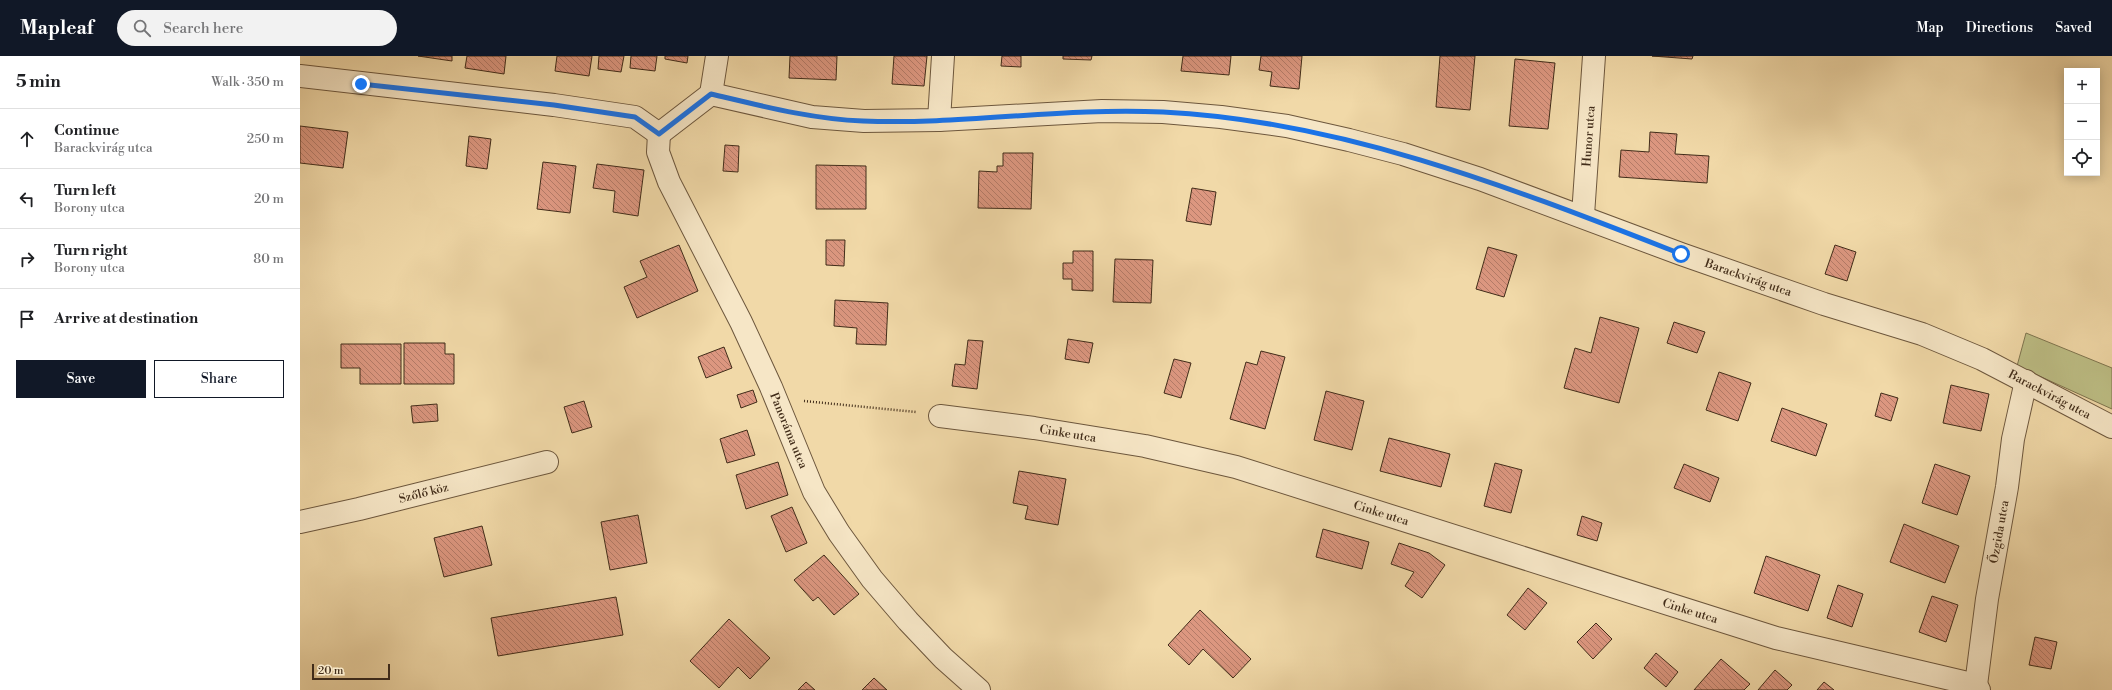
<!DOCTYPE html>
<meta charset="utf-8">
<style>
body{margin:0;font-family:"Libre Bodoni",serif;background:#f2f2f2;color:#202124}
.controls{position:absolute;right:12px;top:12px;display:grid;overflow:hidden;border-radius:0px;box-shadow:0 2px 10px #0003}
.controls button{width:36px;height:36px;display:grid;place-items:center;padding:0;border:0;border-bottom:1px solid #e0e0e0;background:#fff;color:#202124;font:20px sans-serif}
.scale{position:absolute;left:12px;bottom:10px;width:78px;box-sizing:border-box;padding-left:4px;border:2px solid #412c19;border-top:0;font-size:11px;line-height:14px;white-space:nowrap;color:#412c19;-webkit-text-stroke:3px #f6e6c6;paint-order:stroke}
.stop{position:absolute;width:12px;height:12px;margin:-9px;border:3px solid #1a73e8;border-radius:50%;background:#fff}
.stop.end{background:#1a73e8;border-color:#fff;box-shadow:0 1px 4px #0008}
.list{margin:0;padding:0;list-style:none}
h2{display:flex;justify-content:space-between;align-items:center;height:52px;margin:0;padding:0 16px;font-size:17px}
h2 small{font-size:13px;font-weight:400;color:#757577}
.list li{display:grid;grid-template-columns:26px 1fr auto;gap:12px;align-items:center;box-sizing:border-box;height:60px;padding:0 16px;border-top:1px solid #e0e0e0}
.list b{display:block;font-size:15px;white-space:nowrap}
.list p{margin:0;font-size:13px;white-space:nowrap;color:#757577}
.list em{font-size:13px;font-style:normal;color:#757577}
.actions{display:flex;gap:8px;padding:12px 16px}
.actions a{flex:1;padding:9px 0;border:1px solid #111827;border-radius:0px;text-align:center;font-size:14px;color:#111827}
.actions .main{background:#111827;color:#fff}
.icon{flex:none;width:22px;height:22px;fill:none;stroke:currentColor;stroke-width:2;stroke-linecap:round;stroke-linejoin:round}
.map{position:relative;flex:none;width:1812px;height:634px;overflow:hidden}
header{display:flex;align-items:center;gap:24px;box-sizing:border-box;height:56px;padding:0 20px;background:#111827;color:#fff}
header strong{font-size:19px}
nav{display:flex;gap:22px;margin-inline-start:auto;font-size:14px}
.search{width:280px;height:36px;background:#f2f2f2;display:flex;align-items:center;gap:10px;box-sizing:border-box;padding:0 14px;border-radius:22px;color:#757577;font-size:15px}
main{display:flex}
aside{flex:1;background:#fff}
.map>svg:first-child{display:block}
</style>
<header>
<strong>Mapleaf</strong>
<div class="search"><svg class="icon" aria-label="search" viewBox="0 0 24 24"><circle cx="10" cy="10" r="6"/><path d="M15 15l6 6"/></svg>Search here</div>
<nav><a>Map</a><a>Directions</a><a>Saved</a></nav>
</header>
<main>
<aside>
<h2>5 min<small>Walk · 350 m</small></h2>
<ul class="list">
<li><svg class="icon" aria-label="ahead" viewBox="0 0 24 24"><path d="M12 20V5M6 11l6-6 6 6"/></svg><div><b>Continue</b><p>Barackvirág utca</p></div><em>250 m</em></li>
<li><svg class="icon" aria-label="left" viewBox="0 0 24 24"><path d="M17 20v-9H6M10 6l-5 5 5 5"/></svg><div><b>Turn left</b><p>Borony utca</p></div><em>20 m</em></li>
<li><svg class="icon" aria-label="right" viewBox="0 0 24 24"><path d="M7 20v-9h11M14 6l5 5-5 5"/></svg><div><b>Turn right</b><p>Borony utca</p></div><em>80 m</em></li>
<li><svg class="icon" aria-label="arrive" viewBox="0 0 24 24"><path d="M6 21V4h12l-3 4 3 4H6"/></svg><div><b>Arrive at destination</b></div></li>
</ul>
<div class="actions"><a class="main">Save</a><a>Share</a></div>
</aside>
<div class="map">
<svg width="1812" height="634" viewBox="0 0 1812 634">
<defs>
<pattern id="building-back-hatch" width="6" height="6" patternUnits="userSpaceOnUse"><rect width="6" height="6" fill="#dc9780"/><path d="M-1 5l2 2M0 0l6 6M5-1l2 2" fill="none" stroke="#b47b68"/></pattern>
</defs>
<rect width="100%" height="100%" fill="#f1d9a8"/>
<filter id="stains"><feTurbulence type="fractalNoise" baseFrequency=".005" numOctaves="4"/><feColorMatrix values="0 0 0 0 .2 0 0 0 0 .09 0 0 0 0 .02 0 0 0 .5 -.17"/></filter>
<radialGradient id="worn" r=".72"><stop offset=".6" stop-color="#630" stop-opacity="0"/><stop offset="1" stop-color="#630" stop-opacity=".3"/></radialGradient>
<!-- grass -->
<polygon fill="#bdbe85" stroke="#7f754f" points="1726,277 1812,312 1812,353 1717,310"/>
<!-- building -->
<g fill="url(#building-back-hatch)" stroke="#412c19">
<polygon points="118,0 152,0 152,5"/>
<polygon points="167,0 206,0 204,18 165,12"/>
<polygon points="257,0 292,0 289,20 255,15"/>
<polygon points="299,0 324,0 321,16 298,13"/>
<polygon points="331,0 357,0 355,15 330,12"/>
<polygon points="365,0 388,0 387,7 365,3"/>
<polygon points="490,0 537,0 536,24 489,22"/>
<polygon points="594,0 627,0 624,30 592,28"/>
<polygon points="702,0 721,0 721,11 701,10"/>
<polygon points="763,0 792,0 791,4 763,3"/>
<polygon points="883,0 931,0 929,19 881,15"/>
<polygon points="961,0 1002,0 999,33 970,30 972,16 959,14"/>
<polygon points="1140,0 1175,0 1170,54 1136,51"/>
<polygon points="1352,0 1393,0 1392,3"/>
<polygon points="1215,3 1255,7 1248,73 1209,70"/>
<polygon points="0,70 48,76 43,112 0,107"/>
<polygon points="1350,76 1377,78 1375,98 1409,100 1407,127 1319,121 1321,94 1349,96"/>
<polygon points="169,80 191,83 187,113 166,110"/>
<polygon points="425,89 439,90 438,116 423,115"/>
<polygon points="703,97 733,97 731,153 678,152 679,115 697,116 697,110 703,110"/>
<polygon points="243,106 276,110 270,157 237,153"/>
<polygon points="297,108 344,114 338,160 313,156 315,135 293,132"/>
<polygon points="516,109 566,110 566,153 516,153"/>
<polygon points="892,132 916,136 911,169 886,165"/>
<polygon points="526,184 545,184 544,210 526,209"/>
<polygon points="379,189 398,235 337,262 324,231 347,221 340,205"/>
<polygon points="1535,189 1556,196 1547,225 1525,218"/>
<polygon points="1188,191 1217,199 1204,241 1176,233"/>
<polygon points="773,195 793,195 793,235 772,234 772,223 763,223 763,207 773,207"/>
<polygon points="815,203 853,204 851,247 813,246"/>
<polygon points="535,244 588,247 586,289 556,288 557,272 534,270"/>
<polygon points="1300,261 1339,272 1319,347 1264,332 1275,292 1291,297"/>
<polygon points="1374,266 1405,276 1397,297 1367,287"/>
<polygon points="768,283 793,287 789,307 765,303"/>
<polygon points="668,284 683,285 677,333 652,330 655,308 665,309"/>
<polygon points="104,287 145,287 145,298 154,298 154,328 104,328"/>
<polygon points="41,288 101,288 101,328 60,328 60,312 41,312"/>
<polygon points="424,291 432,312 406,322 398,301"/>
<polygon points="961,295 985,301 965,373 930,363 946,306 957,309"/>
<polygon points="874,303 891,307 881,342 864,337"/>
<polygon points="1419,316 1451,327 1438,365 1406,354"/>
<polygon points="1651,329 1689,338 1681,375 1643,367"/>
<polygon points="453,334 457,346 441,352 437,339"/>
<polygon points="1026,335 1064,345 1052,394 1014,384"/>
<polygon points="1581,337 1598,342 1591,365 1575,360"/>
<polygon points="284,345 292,371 272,377 264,351"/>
<polygon points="137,348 138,365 113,367 111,350"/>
<polygon points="1482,352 1527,368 1516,400 1471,385"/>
<polygon points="447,374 455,399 427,407 420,383"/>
<polygon points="1089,382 1150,398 1141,431 1080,415"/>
<polygon points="478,406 488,439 446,453 436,419"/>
<polygon points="1195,407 1222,414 1211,457 1184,450"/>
<polygon points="1384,408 1419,422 1410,446 1374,432"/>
<polygon points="1635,408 1670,420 1657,459 1622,447"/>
<polygon points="719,415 766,423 758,469 725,463 728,450 713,447"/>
<polygon points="492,451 507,487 486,496 471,460"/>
<polygon points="338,459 347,507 310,514 301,466"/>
<polygon points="1282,460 1302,467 1297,485 1277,479"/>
<polygon points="1604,468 1659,490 1645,527 1590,506"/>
<polygon points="182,470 192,509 144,521 134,482"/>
<polygon points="1023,473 1069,486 1062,513 1016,501"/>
<polygon points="1099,487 1129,497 1145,509 1122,542 1105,530 1114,516 1091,508"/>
<polygon points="524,499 559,538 534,559 518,541 513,545 494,524"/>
<polygon points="1466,500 1520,519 1508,555 1454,537"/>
<polygon points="1538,529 1563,538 1552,571 1527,562"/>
<polygon points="1228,532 1247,547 1225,574 1207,559"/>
<polygon points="1632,540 1658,549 1646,586 1619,576"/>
<polygon points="316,541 323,579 198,600 191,562"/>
<polygon points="900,554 951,603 933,622 903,593 889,609 868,589"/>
<polygon points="429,563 470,602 450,623 438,611 419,632 390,605"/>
<polygon points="1296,567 1312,583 1293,603 1277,586"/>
<polygon points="1735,581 1757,586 1751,613 1729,609"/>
<polygon points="1356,597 1378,616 1366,631 1344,612"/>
<polygon points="1421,603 1450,628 1444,634 1394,634"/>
<polygon points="1475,614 1492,629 1487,634 1458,634"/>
<polygon points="574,622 587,634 562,634"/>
<polygon points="506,626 515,634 498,634"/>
<polygon points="1524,626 1534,634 1517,634"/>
</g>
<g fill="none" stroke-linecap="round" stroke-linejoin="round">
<!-- minor casing -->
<g stroke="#6d573d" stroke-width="24">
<g id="minor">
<polyline points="0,20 254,49 335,61 359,78"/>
<path id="s1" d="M411,38l101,23 52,4 75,-1 163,-9 61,1 58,5 66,9 62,14 54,14 77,25 201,75 143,50 98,30 60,25 130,68"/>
<polyline points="411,38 417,0"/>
<polyline points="639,64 643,0"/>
<path id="s2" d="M359,78l-1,18 11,30 72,140 30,65 43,105 25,41 33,46 36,42 35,37 36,32"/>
<polyline points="359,78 411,38"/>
<path id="s3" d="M1283,159l11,-159"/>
<path id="s4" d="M640,360l94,12 111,18 91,21 540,171 200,47 3,5"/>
<path id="s5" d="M0,466l59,-13 188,-47"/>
<path id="s6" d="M1676,629l11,-86 20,-112 6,-48 13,-58"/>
</g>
</g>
<!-- path -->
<polyline stroke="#412c19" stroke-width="2.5" stroke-dasharray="1 2" stroke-linecap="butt" points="504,345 616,356"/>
<!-- minor -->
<use href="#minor" stroke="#f6e6c6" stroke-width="22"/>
</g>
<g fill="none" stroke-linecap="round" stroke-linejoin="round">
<!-- route -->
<path stroke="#1a73e8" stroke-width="5" d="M61,28l193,21 81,12 24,17 52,-40c51,12 100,25 152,27 100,4 200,-14 300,-9 181,9 351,77 518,142"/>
</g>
<g text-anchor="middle" stroke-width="3" stroke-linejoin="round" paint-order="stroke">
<!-- street labels -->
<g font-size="12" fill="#412c19" stroke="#f6e6c6">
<text dy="4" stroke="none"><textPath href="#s3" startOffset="79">Hunor utca</textPath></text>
<text dy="4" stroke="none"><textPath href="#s1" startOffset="1066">Barackvirág utca</textPath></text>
<text dy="4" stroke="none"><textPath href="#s1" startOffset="1390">Barackvirág utca</textPath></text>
<text dy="4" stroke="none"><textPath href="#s2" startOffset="326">Panoráma utca</textPath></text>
<text dy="4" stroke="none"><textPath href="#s4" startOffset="129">Cinke utca</textPath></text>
<text dy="4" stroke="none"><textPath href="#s5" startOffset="127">Szőlő köz</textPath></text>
<text dy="4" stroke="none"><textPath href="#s4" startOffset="453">Cinke utca</textPath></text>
<text dy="4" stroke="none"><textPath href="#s6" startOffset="155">Őzgida utca</textPath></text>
<text dy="4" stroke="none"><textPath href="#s4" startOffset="777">Cinke utca</textPath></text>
</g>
</g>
<rect width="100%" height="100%" filter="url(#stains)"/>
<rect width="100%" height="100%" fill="url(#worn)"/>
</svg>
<div class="controls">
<button>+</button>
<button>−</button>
<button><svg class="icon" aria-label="locate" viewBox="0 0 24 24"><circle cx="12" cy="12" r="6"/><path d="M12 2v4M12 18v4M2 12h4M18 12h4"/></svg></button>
</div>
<div class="scale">20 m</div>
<div class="stop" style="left:1381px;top:198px"></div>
<div class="stop end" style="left:61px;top:28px"></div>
</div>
</main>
